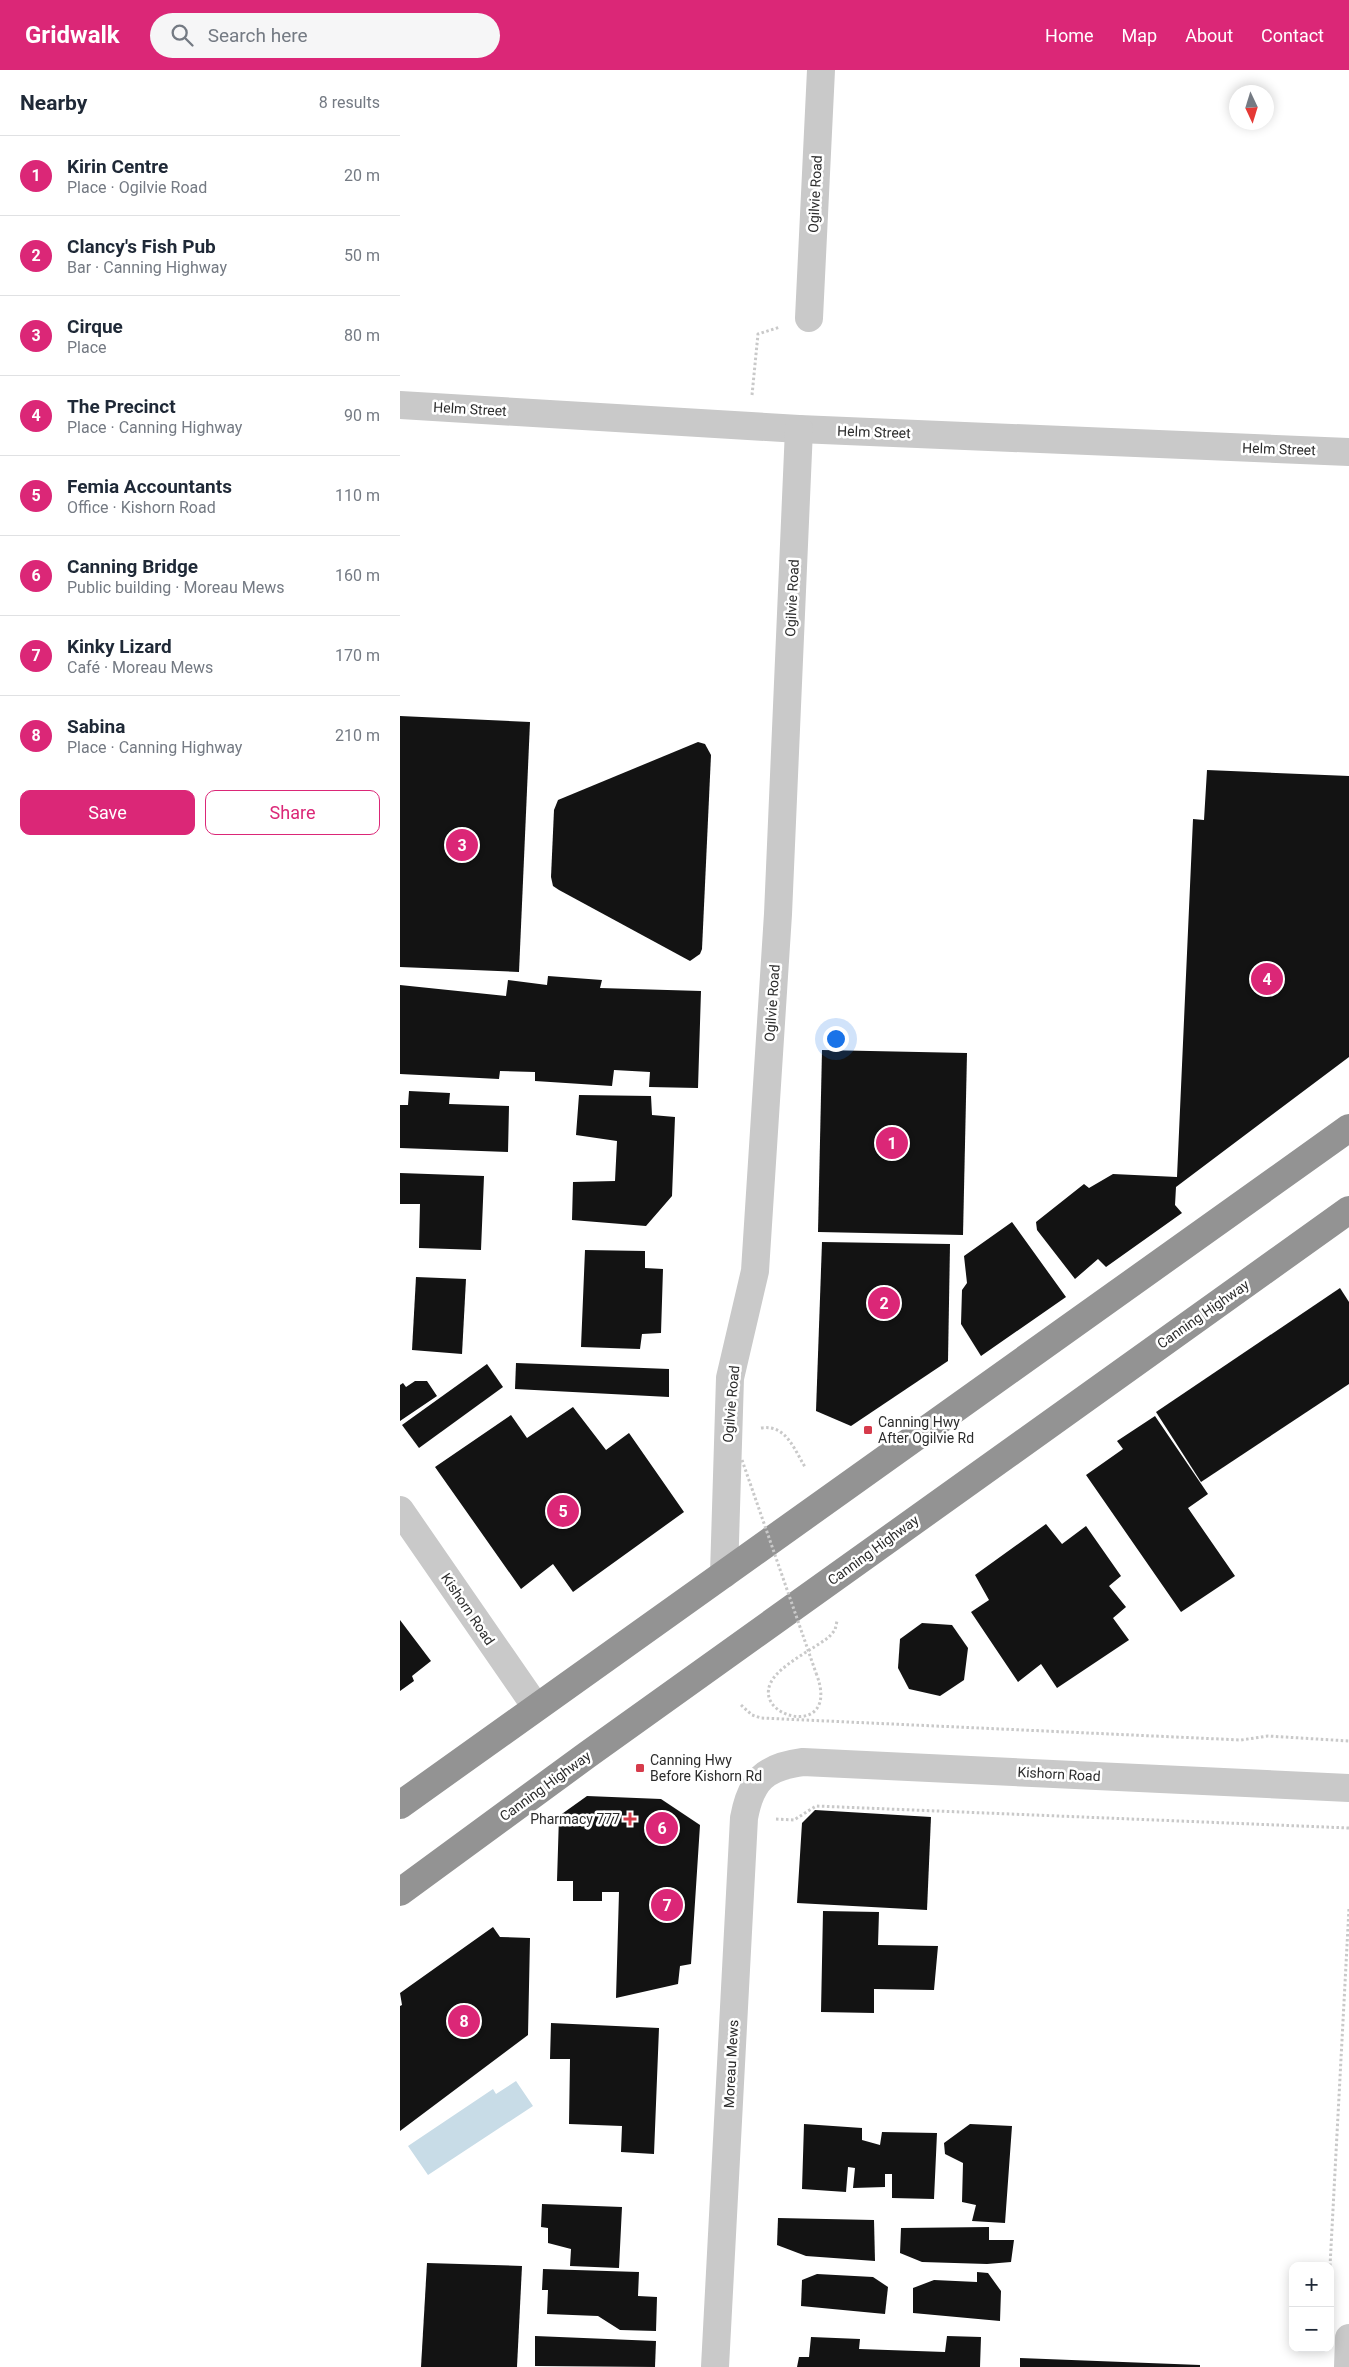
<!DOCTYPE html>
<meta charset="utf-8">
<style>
body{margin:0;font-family:Roboto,sans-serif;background:#f6f6f7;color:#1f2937}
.controls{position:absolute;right:15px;bottom:15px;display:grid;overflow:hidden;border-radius:10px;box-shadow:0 2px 12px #0003}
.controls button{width:45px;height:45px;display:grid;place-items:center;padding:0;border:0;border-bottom:1px solid #e0e1e3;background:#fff;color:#1f2937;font:25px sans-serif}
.compass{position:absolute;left:829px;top:15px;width:45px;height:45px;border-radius:50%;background:#fff;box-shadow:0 2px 12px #0003;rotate:176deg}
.you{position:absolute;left:435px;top:968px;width:18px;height:18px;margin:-12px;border:4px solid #fff;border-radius:50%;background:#1a73e8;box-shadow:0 0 0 8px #1a73e833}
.badge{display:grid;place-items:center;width:32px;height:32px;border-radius:50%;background:#db2777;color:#fff;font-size:16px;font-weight:700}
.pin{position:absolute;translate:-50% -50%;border:2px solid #fff;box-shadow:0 1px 5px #0006}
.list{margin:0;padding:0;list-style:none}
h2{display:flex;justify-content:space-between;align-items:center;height:65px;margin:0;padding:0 20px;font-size:21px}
h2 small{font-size:16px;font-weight:400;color:#747a83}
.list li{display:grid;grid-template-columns:32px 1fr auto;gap:15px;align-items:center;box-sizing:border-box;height:80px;padding:0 20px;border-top:1px solid #e0e1e3}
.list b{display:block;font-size:19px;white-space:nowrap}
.list p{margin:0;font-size:16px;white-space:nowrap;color:#747a83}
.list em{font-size:16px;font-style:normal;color:#747a83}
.actions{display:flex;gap:10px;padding:15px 20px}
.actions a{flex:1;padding:11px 0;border:1px solid #db2777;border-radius:10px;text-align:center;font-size:18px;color:#db2777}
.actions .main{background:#db2777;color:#fff}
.icon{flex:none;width:28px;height:28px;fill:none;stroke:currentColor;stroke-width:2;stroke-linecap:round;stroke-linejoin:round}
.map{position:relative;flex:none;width:949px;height:2297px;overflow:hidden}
header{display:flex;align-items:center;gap:30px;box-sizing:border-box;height:70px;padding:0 25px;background:#db2777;color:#fff}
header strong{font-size:24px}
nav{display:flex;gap:28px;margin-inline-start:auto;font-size:18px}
.search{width:350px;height:45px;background:#f6f6f7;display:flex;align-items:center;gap:12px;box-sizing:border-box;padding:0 18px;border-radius:28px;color:#747a83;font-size:19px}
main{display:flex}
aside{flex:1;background:#fff}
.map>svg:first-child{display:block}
</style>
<header>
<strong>Gridwalk</strong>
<div class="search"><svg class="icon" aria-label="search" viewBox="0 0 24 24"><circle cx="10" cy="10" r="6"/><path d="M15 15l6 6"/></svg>Search here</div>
<nav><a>Home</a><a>Map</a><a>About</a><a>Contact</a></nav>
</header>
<main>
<aside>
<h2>Nearby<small>8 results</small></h2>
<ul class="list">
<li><span class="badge">1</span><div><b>Kirin Centre</b><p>Place · Ogilvie Road</p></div><em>20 m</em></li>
<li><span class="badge">2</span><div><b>Clancy's Fish Pub</b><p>Bar · Canning Highway</p></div><em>50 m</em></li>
<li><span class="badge">3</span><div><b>Cirque</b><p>Place</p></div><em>80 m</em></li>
<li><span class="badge">4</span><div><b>The Precinct</b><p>Place · Canning Highway</p></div><em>90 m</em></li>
<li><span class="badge">5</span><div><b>Femia Accountants</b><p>Office · Kishorn Road</p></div><em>110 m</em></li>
<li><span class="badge">6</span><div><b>Canning Bridge</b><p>Public building · Moreau Mews</p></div><em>160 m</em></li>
<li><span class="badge">7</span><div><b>Kinky Lizard</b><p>Café · Moreau Mews</p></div><em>170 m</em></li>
<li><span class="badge">8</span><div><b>Sabina</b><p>Place · Canning Highway</p></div><em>210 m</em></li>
</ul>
<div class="actions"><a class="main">Save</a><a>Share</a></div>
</aside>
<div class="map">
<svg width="949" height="2297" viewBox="0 0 949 2297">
<rect width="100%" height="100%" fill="#fff"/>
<!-- water -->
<polygon fill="#c8dce7" points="116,2011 133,2036 28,2105 8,2076 93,2019 96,2024"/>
<!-- building -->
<g fill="#131313">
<polygon points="0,646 130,652 119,902 0,897"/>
<polygon points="298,672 305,674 311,685 302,879 300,884 290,891 159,820 153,816 151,807 154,740 158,730"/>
<polygon points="807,700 949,706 949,987 776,1117 775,1135 782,1143 706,1197 698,1189 675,1209 637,1160 636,1152 684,1114 689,1118 713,1104 777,1107 793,749 804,750"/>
<polygon points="148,906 202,910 200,918 301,921 298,1018 249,1017 250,1002 214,1000 212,1016 135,1011 135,1002 100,1001 99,1009 0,1004 0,915 106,926 108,910 147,915"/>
<polygon points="422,980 567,983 563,1165 418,1162"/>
<polygon points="9,1021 50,1023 49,1034 109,1036 108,1082 0,1078 0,1035 8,1035"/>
<polygon points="179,1025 251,1026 252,1045 275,1047 272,1126 246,1156 172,1150 173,1112 215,1111 217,1071 176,1065"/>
<polygon points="0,1103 84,1106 81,1180 19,1178 20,1134 0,1134"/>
<polygon points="612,1152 666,1227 581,1286 561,1254 562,1220 567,1213 564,1186"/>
<polygon points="422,1172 550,1174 548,1291 451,1356 416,1341"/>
<polygon points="185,1180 245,1181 245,1198 263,1199 261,1263 242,1264 240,1279 181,1277"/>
<polygon points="16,1207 66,1209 62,1284 12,1280"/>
<polygon points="940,1218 949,1232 949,1314 801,1412 756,1342"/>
<polygon points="116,1293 269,1299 269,1327 115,1319"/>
<polygon points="87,1294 103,1317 19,1378 2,1355"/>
<polygon points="15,1311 27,1311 37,1326 0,1351 0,1315 3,1313 6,1317"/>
<polygon points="173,1337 206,1380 229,1363 284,1442 173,1522 153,1494 121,1519 35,1397 111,1345 127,1368"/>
<polygon points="755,1346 808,1424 788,1438 835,1506 781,1542 686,1405 723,1379 717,1371"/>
<polygon points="646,1454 662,1474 686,1456 721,1506 709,1516 726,1537 713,1548 729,1570 657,1618 641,1594 618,1612 571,1542 589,1530 575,1505"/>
<polygon points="0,1550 31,1591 12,1606 14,1611 0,1621"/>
<polygon points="522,1553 552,1555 568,1578 564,1610 540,1626 509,1619 498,1598 500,1569"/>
<polygon points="187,1726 261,1729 300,1755 291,1894 280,1896 278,1914 216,1928 219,1822 202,1822 202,1831 173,1831 173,1811 157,1811 159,1746"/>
<polygon points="415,1740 531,1747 527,1840 397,1833 402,1753"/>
<polygon points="423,1841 479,1842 478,1875 538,1876 534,1920 474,1919 474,1943 421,1942"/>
<polygon points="93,1857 100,1867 130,1868 128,1965 0,2061 0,1936 2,1935 0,1923"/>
<polygon points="151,1953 259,1958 254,2084 221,2082 222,2056 169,2054 170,1989 150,1989"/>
<polygon points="404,2054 462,2058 462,2070 480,2075 482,2062 537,2063 534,2129 492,2128 492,2104 485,2104 485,2117 453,2118 455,2098 448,2097 446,2122 402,2119"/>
<polygon points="570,2054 612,2056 605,2153 572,2151 576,2135 562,2132 563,2093 545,2084 544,2073"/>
<polygon points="142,2134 222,2137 219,2198 170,2196 171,2179 148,2173 148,2158 141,2157"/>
<polygon points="378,2148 474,2150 475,2191 406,2186 377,2175"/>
<polygon points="589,2157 589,2170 614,2170 611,2192 587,2194 522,2192 500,2183 501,2158"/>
<polygon points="27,2193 122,2196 117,2297 21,2297"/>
<polygon points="143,2199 239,2202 238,2226 257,2227 256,2261 220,2260 198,2246 147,2244 148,2220 142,2220"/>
<polygon points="577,2202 588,2203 601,2221 600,2251 513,2243 513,2218 534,2210 577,2212"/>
<polygon points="417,2204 473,2207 488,2217 485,2244 401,2236 402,2210"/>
<polygon points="135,2266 256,2271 255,2297 135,2296"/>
<polygon points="547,2266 581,2267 580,2297 397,2297 399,2287 409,2287 411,2267 460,2269 459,2279 545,2282"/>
<polygon points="620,2288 800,2295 800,2297 620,2297"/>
</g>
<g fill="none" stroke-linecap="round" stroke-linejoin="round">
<!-- path -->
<g stroke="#c9c9c9" stroke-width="3" stroke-dasharray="2.5 2.5" stroke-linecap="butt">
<polyline points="352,325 358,264 380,257"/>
<path d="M361,1358c25,-4 33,21 44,39"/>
<path d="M416,1603c28,71 -76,43 -40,2 14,-15 37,-26 53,-38l6,-7 2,-9"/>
<polyline points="341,1635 352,1645 361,1648 841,1670 868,1666 949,1671"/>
<polyline points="376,1749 394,1750 416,1736 949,1758"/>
<polyline points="930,2196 949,1838"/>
</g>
<!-- minor -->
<g stroke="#c9c9c9" stroke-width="28">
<polyline points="409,248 421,0"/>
<polyline points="0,335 399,359 949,382"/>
<polyline points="0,1440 136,1637"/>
<polyline points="324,1504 330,1308 355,1201 378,844 399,359"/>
<path d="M315,2297l29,-549c7,-38 21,-51 59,-56l546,26"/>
<polyline points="948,2297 949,2268"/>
</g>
<!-- highway -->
<g stroke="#939393" stroke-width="28">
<polyline points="0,1735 949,1058"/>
<polyline points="0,1822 187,1685 949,1140"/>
</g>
<!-- path-bridge -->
<polyline stroke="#c9c9c9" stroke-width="3" stroke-dasharray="2.5 2.5" stroke-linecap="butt" points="342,1390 416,1603"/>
</g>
<!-- markers -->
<g fill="#d63b4b" stroke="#fff" stroke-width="2">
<rect x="463" y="1355" width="10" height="10" rx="2.5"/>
<rect x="235" y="1693" width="10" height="10" rx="2.5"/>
<path d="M227.5 1741.5h5v5h5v5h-5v5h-5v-5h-5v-5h5z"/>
</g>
<g text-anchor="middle" stroke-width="5" stroke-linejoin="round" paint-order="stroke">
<!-- street labels -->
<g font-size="14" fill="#2c2c2c" stroke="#fff">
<text transform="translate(415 124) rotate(-87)" y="5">Ogilvie Road</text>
<text transform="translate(70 339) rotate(3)" y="5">Helm Street</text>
<text transform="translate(474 362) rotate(2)" y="5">Helm Street</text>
<text transform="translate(879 379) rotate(2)" y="5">Helm Street</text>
<text transform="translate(392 528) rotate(-87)" y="5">Ogilvie Road</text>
<text transform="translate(372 933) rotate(-86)" y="5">Ogilvie Road</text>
<text transform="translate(803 1244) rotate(-35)" y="5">Canning Highway</text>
<text transform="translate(331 1334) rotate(-85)" y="5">Ogilvie Road</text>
<text transform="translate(473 1480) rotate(-36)" y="5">Canning Highway</text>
<text transform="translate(68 1539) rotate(56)" y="5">Kishorn Road</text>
<text transform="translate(659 1704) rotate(3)" y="5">Kishorn Road</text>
<text transform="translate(145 1716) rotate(-36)" y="5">Canning Highway</text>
<text transform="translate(331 1994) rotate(-87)" y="5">Moreau Mews</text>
</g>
<!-- poi labels -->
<g font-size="14" fill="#2c2c2c" stroke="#fff" text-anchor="start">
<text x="478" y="1357">Canning Hwy<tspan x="478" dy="16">After Ogilvie Rd</tspan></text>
<text x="250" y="1695">Canning Hwy<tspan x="250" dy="16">Before Kishorn Rd</tspan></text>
<text x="220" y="1754" text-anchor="end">Pharmacy 777</text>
</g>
</g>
</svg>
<div class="controls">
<button>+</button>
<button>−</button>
</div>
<svg class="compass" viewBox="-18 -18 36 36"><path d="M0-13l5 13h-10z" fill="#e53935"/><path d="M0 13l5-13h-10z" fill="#747a83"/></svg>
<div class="you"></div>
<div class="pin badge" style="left:492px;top:1073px">1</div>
<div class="pin badge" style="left:484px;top:1233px">2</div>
<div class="pin badge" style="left:62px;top:775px">3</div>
<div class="pin badge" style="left:867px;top:909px">4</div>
<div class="pin badge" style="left:163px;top:1441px">5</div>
<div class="pin badge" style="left:262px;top:1758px">6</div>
<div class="pin badge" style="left:267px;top:1835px">7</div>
<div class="pin badge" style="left:64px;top:1951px">8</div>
</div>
</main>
